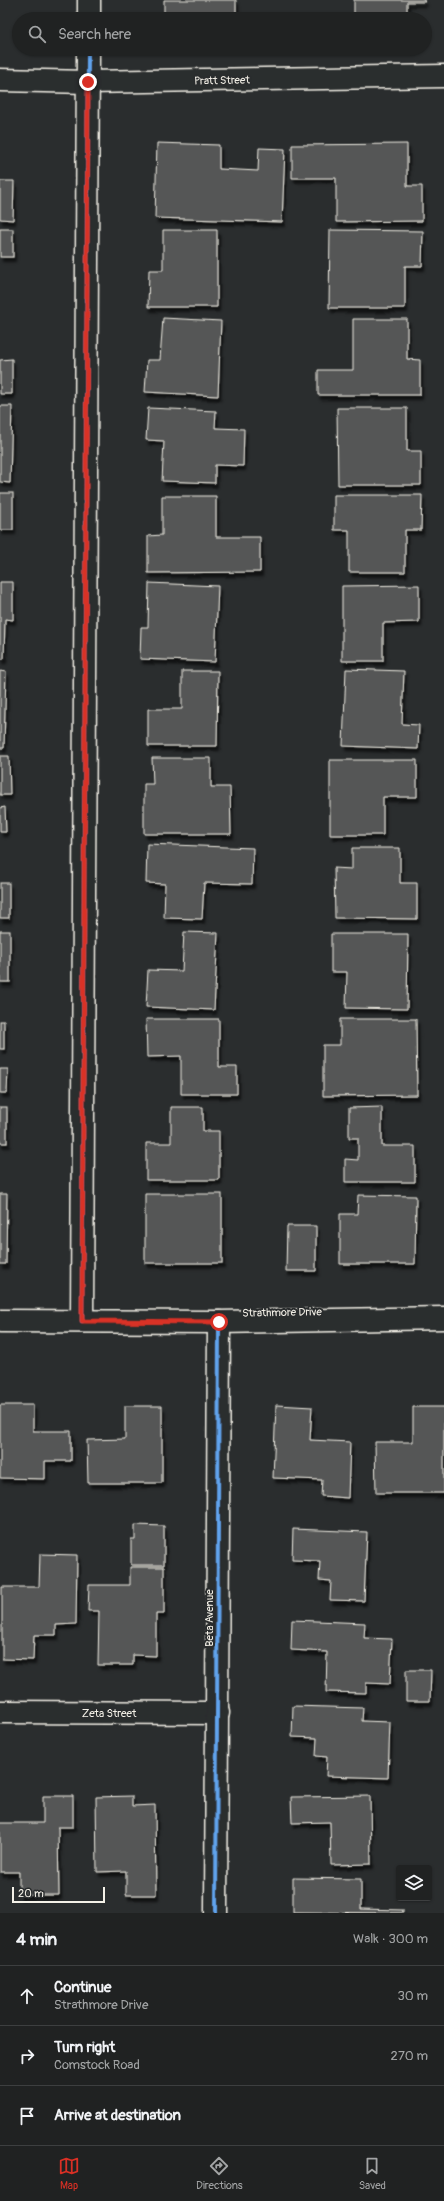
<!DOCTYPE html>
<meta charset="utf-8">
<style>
body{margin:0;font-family:Pangolin,sans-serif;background:#2d2f2f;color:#f1f3f6}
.controls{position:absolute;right:12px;bottom:12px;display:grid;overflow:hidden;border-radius:4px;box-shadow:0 1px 3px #0004}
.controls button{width:36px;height:36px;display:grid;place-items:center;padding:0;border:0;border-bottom:1px solid #3d3f40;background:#202222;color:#f1f3f6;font:20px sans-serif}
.scale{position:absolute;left:12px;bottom:10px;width:93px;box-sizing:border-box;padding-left:4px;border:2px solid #f4f1e8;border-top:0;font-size:11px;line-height:14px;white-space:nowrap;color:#f4f1e8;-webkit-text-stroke:3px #2a2d2e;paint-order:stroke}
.stop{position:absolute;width:12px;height:12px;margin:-9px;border:3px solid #d93025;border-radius:50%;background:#fff}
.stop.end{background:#d93025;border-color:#fff;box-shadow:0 1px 4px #0008}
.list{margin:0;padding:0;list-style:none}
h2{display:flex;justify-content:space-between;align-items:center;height:52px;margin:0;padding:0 16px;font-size:17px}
h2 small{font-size:13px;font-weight:400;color:#a2a4a5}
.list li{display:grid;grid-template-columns:26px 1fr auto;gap:12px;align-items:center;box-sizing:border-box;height:60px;padding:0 16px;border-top:1px solid #3d3f40}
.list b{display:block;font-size:15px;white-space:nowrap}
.list p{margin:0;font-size:13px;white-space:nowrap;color:#a2a4a5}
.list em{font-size:13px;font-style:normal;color:#a2a4a5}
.icon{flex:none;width:22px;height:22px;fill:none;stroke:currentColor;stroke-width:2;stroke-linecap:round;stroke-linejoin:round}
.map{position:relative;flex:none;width:444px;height:1913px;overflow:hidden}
.search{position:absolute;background:#202222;box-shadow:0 1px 3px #0004;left:12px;right:12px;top:12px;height:44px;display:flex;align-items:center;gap:10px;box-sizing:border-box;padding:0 14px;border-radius:22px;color:#a2a4a5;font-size:15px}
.sheet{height:232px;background:#202222}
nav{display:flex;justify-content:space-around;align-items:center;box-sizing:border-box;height:56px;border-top:1px solid #3d3f40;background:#202222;font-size:11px;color:#a2a4a5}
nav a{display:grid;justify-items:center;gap:2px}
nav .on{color:#d93025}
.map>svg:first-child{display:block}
</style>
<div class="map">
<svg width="444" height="1913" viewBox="0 0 444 1913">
<defs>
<filter id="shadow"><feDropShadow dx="2.5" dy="4.5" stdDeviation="1" flood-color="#0009"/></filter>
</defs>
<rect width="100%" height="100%" fill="#2a2d2e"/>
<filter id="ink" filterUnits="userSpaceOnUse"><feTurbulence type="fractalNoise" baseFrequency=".025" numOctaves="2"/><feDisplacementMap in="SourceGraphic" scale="8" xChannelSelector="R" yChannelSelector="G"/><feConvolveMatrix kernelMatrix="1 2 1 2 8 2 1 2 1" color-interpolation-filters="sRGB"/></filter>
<g filter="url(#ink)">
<!-- building -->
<g fill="#555756" stroke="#f4f1e8" filter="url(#shadow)">
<polygon points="164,0 236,0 236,14 221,14 221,19 164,19"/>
<polygon points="354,0 424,0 425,2 407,2 407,19 354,19"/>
<polygon points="157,143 219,145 219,169 258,171 259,148 285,149 282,222 155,218"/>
<polygon points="407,144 407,186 422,186 422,221 336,222 336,178 292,178 292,145"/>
<polygon points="0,181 14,181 13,220 0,219"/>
<rect x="0" y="229" width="13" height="28"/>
<polygon points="163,230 217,230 217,307 148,307 149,270 163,270"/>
<polygon points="330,230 423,231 422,266 405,266 405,308 329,308"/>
<polygon points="163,318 221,321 218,396 145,392 147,360 160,360"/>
<polygon points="353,319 407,319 407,359 420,360 420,395 318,395 318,370 353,370"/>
<polygon points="12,359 12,394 0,394 0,360"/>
<polygon points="0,406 12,406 10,483 0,482"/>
<polygon points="148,408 216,411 215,428 244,429 243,466 215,465 215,483 162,481 164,441 146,440"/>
<polygon points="337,408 407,408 407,451 421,451 421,485 338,485"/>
<rect x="0" y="493" width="13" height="37"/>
<polygon points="334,495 422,495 421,530 405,530 405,572 349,572 349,530 334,530"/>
<polygon points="162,496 216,496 216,537 260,537 260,572 148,573 148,536 162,535"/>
<polygon points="0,582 13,582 13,620 5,619 4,659 0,659"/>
<polygon points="149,583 218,586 215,662 140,659 141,627 148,627"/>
<polygon points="419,585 419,622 383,623 383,661 342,661 342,586"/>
<polygon points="346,669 404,671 402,724 419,725 418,749 343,746"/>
<polygon points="0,671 6,672 4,748 0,748"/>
<polygon points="182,671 218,671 217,746 148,746 148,709 182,709"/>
<polygon points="0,756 9,756 10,795 0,795"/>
<polygon points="152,758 211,758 211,787 230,787 231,834 144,834 144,784 153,784"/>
<polygon points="330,760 417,760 417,797 383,797 383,835 330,835"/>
<polygon points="5,807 6,832 0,832 0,808"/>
<polygon points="147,844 253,848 252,884 204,883 202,919 164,918 165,884 146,883"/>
<polygon points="352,848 400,848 400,883 417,883 417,919 335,918 334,868 352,869"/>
<rect x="0" y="883" width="9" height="35"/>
<rect x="0" y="931" width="10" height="51"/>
<polygon points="184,932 218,933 214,1010 146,1007 148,970 182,971"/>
<polygon points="331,934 408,934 407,1009 346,1008 347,972 331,972"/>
<polygon points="146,1019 219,1019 219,1067 237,1067 237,1094 181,1094 181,1056 147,1057"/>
<polygon points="340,1019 416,1019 417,1095 323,1096 323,1045 340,1045"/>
<rect x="0" y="1021" width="4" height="28"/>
<polygon points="0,1069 8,1069 7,1093 0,1093"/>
<rect x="0" y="1107" width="7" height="36"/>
<polygon points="171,1107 203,1107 203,1131 219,1131 219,1180 146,1180 146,1143 171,1143"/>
<polygon points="382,1107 382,1146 415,1146 415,1182 345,1182 345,1159 358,1160 358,1138 349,1138 349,1108"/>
<polygon points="0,1194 7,1194 6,1264 0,1264"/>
<rect x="145" y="1194" width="77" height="69"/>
<polygon points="358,1195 416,1196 415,1264 340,1264 340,1214 357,1214"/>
<polygon points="287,1226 316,1226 316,1271 286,1271"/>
<polygon points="0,1405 33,1405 33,1431 71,1431 71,1461 45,1461 45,1479 0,1478"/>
<polygon points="276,1405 312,1407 310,1440 350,1442 348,1498 321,1496 322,1480 273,1478"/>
<polygon points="125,1406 162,1406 162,1483 88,1483 87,1440 125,1439"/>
<polygon points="413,1407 444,1407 444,1493 376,1493 375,1442 413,1442"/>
<polygon points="135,1525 164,1526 164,1565 131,1565 131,1539 135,1539"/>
<polygon points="293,1529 367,1532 364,1601 330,1600 331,1581 319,1580 320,1561 292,1560"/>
<polygon points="40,1554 77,1555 76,1624 56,1625 56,1635 34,1635 33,1660 2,1659 2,1587 39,1587"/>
<polygon points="130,1567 164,1567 164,1614 156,1614 156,1656 133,1655 133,1665 98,1665 99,1611 88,1611 89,1585 130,1585"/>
<polygon points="292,1620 365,1623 364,1638 392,1639 390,1684 366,1683 366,1693 326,1692 327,1652 291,1650"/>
<polygon points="406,1670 431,1670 430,1701 406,1701"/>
<polygon points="293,1706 363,1708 362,1721 390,1722 388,1778 326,1776 327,1757 316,1756 317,1738 292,1737"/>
<polygon points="43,1796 73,1796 73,1827 58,1827 59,1895 19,1895 19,1872 0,1872 0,1823 43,1823"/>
<polygon points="132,1796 132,1806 155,1805 156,1895 126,1895 126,1871 97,1872 96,1797"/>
<polygon points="370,1796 371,1864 331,1865 330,1822 292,1823 291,1797"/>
<polygon points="293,1878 361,1879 361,1909 403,1910 403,1913 293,1912"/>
</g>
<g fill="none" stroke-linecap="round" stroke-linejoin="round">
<!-- minor casing -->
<g stroke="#f4f1e8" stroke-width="25">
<g id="minor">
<polyline points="89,19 89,0"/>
<polyline points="0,80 88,82 444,76"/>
<polyline points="0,1321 219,1322 444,1318"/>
<polyline points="82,1321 88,49"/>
<polyline points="0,1712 218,1713"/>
<polyline points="216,1913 219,1322"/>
</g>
</g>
<!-- minor -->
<use href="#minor" stroke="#2a2d2e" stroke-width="22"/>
<!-- cycleway casing -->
<g stroke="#2a2d2e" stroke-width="6">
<g id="cycleway">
<polyline points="82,1321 88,49"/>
<polyline points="216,1913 219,1322"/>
</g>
</g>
<!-- cycleway -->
<use href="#cycleway" stroke="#60a3ed" stroke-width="4"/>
</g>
</g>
<g fill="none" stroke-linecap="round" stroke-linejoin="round" filter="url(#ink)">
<!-- route -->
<polyline stroke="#d93025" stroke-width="5" points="88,82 82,1321 219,1322"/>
</g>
<g text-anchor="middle" stroke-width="4" stroke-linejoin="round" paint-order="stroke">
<!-- street labels -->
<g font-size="11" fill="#f4f1e8" stroke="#2a2d2e">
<text transform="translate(222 80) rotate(-1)" y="4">Pratt Street</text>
<text transform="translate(282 1312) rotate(-1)" y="4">Strathmore Drive</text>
<text transform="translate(209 1618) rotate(-90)" y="4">Beta Avenue</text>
<text x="109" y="1717">Zeta Street</text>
</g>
</g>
</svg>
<div class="controls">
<button><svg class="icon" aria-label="layers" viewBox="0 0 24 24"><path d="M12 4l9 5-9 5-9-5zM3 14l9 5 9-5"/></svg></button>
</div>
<div class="scale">20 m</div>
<div class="stop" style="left:219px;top:1322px"></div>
<div class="stop end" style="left:88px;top:82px"></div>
<div class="search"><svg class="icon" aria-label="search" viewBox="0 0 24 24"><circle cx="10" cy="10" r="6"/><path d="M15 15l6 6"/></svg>Search here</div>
</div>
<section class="sheet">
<h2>4 min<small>Walk · 300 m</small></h2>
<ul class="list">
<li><svg class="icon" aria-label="ahead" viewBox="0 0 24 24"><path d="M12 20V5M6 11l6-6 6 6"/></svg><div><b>Continue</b><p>Strathmore Drive</p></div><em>30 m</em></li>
<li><svg class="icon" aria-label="right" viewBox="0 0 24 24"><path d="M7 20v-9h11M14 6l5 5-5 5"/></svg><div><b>Turn right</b><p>Comstock Road</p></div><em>270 m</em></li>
<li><svg class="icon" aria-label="arrive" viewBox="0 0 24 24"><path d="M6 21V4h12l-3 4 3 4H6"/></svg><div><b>Arrive at destination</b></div></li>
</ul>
</section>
<nav>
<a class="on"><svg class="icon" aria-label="map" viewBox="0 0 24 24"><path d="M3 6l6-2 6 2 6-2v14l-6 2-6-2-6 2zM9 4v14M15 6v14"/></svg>Map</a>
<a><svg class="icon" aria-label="directions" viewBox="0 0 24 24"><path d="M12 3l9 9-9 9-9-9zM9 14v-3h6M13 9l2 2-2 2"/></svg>Directions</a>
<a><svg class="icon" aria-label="saved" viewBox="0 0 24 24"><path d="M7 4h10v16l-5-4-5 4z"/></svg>Saved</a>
</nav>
